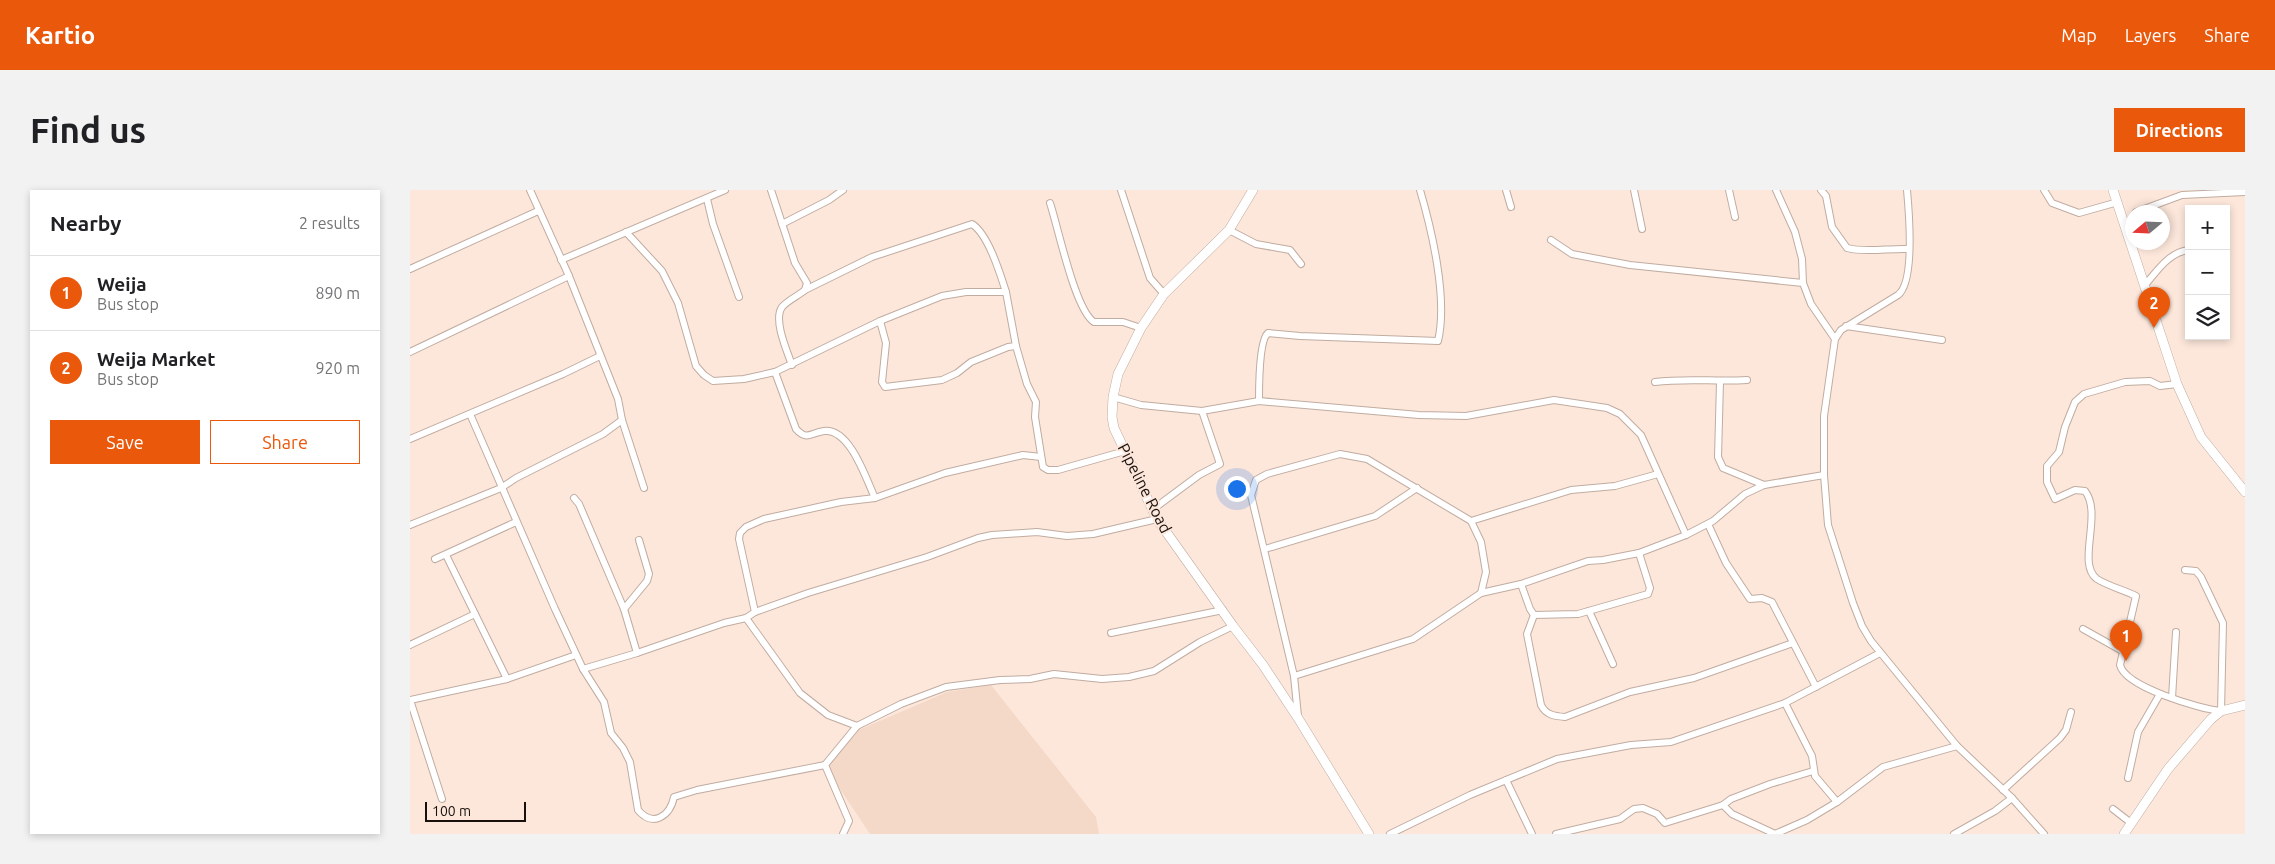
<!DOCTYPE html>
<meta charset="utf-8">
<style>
body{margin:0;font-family:Ubuntu,sans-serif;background:#f2f2f2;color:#202124}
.controls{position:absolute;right:15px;top:15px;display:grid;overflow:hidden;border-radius:0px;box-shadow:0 2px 8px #0003}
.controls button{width:45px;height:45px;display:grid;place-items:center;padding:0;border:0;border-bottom:1px solid #e0e0e0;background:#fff;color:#202124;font:25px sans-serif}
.compass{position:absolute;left:1715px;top:15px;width:45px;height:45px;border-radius:50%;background:#fff;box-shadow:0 2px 8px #0003;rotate:251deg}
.scale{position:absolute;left:15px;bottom:12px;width:101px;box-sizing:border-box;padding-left:5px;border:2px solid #17100c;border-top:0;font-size:14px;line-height:18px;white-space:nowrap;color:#17100c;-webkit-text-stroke:4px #fde7db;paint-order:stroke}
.you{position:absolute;left:826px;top:298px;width:18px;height:18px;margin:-12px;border:4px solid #fff;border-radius:50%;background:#1a73e8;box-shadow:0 0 0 8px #1a73e833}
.badge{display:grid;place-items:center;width:32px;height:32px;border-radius:50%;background:#ea580c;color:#fff;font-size:16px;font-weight:700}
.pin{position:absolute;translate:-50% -41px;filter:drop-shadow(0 1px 2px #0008)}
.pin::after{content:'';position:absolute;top:26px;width:18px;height:15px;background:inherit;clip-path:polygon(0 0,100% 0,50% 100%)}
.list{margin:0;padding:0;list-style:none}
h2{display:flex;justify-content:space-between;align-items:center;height:65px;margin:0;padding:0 20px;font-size:21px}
h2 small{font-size:16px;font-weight:400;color:#757577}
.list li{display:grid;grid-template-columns:32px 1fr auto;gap:15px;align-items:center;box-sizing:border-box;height:75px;padding:0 20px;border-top:1px solid #e0e0e0}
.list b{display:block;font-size:19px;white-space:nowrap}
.list p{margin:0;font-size:16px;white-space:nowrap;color:#757577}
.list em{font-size:16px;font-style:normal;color:#757577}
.actions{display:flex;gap:10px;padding:15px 20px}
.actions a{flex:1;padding:11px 0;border:1px solid #ea580c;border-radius:0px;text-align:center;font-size:18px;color:#ea580c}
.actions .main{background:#ea580c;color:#fff}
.icon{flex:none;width:28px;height:28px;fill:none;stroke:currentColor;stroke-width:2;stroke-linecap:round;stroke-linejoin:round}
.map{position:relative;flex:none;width:1835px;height:644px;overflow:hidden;border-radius:0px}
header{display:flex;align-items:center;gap:30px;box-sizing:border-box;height:70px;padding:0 25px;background:#ea580c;color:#fff}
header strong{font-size:24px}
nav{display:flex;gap:28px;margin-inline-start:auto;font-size:18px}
.intro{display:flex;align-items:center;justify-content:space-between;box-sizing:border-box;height:120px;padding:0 30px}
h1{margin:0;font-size:35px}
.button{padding:12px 22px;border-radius:0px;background:#ea580c;color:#fff;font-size:18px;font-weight:700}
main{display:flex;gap:30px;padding:0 30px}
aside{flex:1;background:#fff;border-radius:0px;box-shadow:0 2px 8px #0003}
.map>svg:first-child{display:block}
</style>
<header>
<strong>Kartio</strong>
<nav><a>Map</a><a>Layers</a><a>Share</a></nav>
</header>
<div class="intro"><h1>Find us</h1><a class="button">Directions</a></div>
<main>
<aside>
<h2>Nearby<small>2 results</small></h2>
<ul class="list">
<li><span class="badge">1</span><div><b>Weija</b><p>Bus stop</p></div><em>890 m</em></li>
<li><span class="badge">2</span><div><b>Weija Market</b><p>Bus stop</p></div><em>920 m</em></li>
</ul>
<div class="actions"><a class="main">Save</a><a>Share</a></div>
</aside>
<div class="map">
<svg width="1835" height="644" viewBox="0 0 1835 644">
<rect width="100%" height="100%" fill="#fde7db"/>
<!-- built -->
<polygon fill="#f4d8c8" points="581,495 686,627 689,644 460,644 416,578 449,540 537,502"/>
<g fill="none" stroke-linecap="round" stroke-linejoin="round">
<!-- minor casing -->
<g stroke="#c0aca1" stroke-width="8">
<g id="minor">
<polyline points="120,0 159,86 208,209 212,230 234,298"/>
<path d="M361,0l24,73 12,20 -2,7c-7,6 -17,10 -23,17 -9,13 5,44 10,58"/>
<polyline points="711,0 740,88 754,104"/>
<polyline points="1096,0 1101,17"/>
<polyline points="1224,0 1232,39"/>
<polyline points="1319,0 1325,27"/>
<polyline points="1366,0 1385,42 1392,69 1393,93"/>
<path d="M1411,0l5,6 6,31 15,21c18,5 42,0 62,1"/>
<path d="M1497,0c2,22 8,92 -9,105l-57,35 -6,9 -11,77v59l4,50 25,78 9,23 9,15 86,105 55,52 32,36"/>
<polyline points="1634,0 1642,13 1669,23 1708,12"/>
<polyline points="297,9 303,34 329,107"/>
<path d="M640,13c8,24 25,107 44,119h29l18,6"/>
<polyline points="1726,22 1772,5 1835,2"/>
<polyline points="372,34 419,10 433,0"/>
<polyline points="819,40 846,54 880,60 891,74"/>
<polyline points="216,42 252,81 268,113 286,176 294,185 303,191 334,189 365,182 470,131 532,106 556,102 596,102 606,156 617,194 626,212 625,227 633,277 638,280 648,280 715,261"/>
<polyline points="1141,50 1162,64 1220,75 1393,93 1401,114 1425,149"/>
<polyline points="151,70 315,0"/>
<polyline points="0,79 128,21"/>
<path d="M1735,95c12,-14 24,-33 44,-35"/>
<path d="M395,100l67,-33 100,-33c16,10 28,49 34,68"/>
<polyline points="470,131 476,153 472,192 475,197 532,190 547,183 561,172 598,157 606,156"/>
<polyline points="1436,136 1532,150"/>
<polyline points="0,162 159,86"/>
<path d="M365,182l21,57c11,12 14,4 28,2 26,-3 42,48 51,67"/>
<path d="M1245,192c31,-4 61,0 92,-2"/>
<polyline points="1310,192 1308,267 1313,278 1354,295"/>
<path d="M1767,194l-17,2 -10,-5 -25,1 -41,12 -9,8 -10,25 -6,25 -12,14v16l8,17 20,-9 10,1c18,23 -9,73 12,88 11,7 27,11 39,17l-16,69c5,22 80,44 101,46l2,-88 -22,-46 -5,-6 -11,-1"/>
<polyline points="703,207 731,215 792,221 849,211 1009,225 1056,226 1144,210 1197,218 1210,224 1231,245 1276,345"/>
<path d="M849,211c0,-12 0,-61 9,-68l32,3 138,5c10,-42 -6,-110 -18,-151"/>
<path d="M60,224l85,195 28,60 21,33 7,31 12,15 7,14 8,48c15,18 32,6 36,-13l23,-7 128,-25"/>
<polyline points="0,249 153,184 190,166"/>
<polyline points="164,308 169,314 214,419 227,463"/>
<polyline points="742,320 789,285 810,274 792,221"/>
<polyline points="1061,331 1161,300 1205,296 1248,284"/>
<polyline points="1298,334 1316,373 1340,409 1352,408 1362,412 1406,497"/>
<polyline points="0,335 91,298 106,288 193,244 212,230"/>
<polyline points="855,359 965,326 1007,298"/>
<polyline points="36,365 97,489"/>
<polyline points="25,369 106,332"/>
<polyline points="1111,394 1120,419 1124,425 1168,424 1238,404 1240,398 1229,363"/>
<polyline points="214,419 237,391 239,384 229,350"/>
<polyline points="1179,421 1203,474"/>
<polyline points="345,422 329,349 330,343 336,337 354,329 431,312 465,308 535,283 613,265 631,267"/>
<path d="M1124,425l-7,19 14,71c5,10 13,11 24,12l65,-25 64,-14 99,-35"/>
<polyline points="336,428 390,503 418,525 447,536"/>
<polyline points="1673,439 1714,462"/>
<polyline points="701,443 813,420"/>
<polyline points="0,455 65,424"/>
<polyline points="173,479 227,463 314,433 336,428 345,422 398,403 517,367 568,348 582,345 627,342 657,346 683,344 747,329"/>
<polyline points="884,486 1003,449 1071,403 1111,394 1178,371 1193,370 1229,363 1276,345 1303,331 1335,304 1354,295 1414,285"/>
<polyline points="1762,508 1766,442"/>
<polyline points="1375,513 1402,566 1405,586 1427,612"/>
<polyline points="888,526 884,486 841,305 846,290 857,284 930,264 957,269 1061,331 1071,352 1076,382 1071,403"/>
<polyline points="1718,588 1728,542 1750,504"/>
<polyline points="1096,590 1122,644"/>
<polyline points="1593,600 1650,548 1656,540 1661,522"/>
<polyline points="32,609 0,510 97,489 166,465"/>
<polyline points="1313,615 1322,624 1365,644"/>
<polyline points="1703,619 1721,633"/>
<polyline points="433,644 439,631 415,575 447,536 491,514 536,497 590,490 620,489 644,484 692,489 719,487 744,481 790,452 823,436"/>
<polyline points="980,644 1060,605 1147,569 1221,555 1261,552 1375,513 1470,463"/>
<polyline points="1146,644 1210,629 1224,619 1233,618 1247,624 1255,633 1313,615 1321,609 1360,594 1403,581"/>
<polyline points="1365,644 1397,630 1427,612 1473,577 1547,556"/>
<polyline points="1544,644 1585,621 1602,608"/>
</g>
</g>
<!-- tertiary casing -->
<g stroke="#c0aca1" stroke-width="10">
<g id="tertiary">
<polyline points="843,0 819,40 754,104 731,138 708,184 703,207 702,227 704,238 747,329 823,436 853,475 888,528 959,644"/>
<polyline points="1703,0 1767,194 1791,247 1835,302"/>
<polyline points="1714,644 1758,579 1801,529 1811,521 1835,515"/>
</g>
</g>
<!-- minor -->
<use href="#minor" stroke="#fff" stroke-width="6"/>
<!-- tertiary -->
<use href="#tertiary" stroke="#fff" stroke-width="9"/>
</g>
<g text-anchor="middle" stroke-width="4" stroke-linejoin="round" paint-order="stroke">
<!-- street labels -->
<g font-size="16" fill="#17100c" stroke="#fde7db">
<text transform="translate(735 298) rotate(63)" y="6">Pipeline Road</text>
</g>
</g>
</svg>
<div class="controls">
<button>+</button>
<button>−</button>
<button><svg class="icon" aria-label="layers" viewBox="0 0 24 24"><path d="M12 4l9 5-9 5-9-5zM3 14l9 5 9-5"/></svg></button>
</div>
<svg class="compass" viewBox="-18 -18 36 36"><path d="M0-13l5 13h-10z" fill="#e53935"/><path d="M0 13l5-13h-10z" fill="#757577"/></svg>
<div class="scale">100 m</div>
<div class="you"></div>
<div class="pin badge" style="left:1716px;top:471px">1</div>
<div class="pin badge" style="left:1744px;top:138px">2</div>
</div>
</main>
